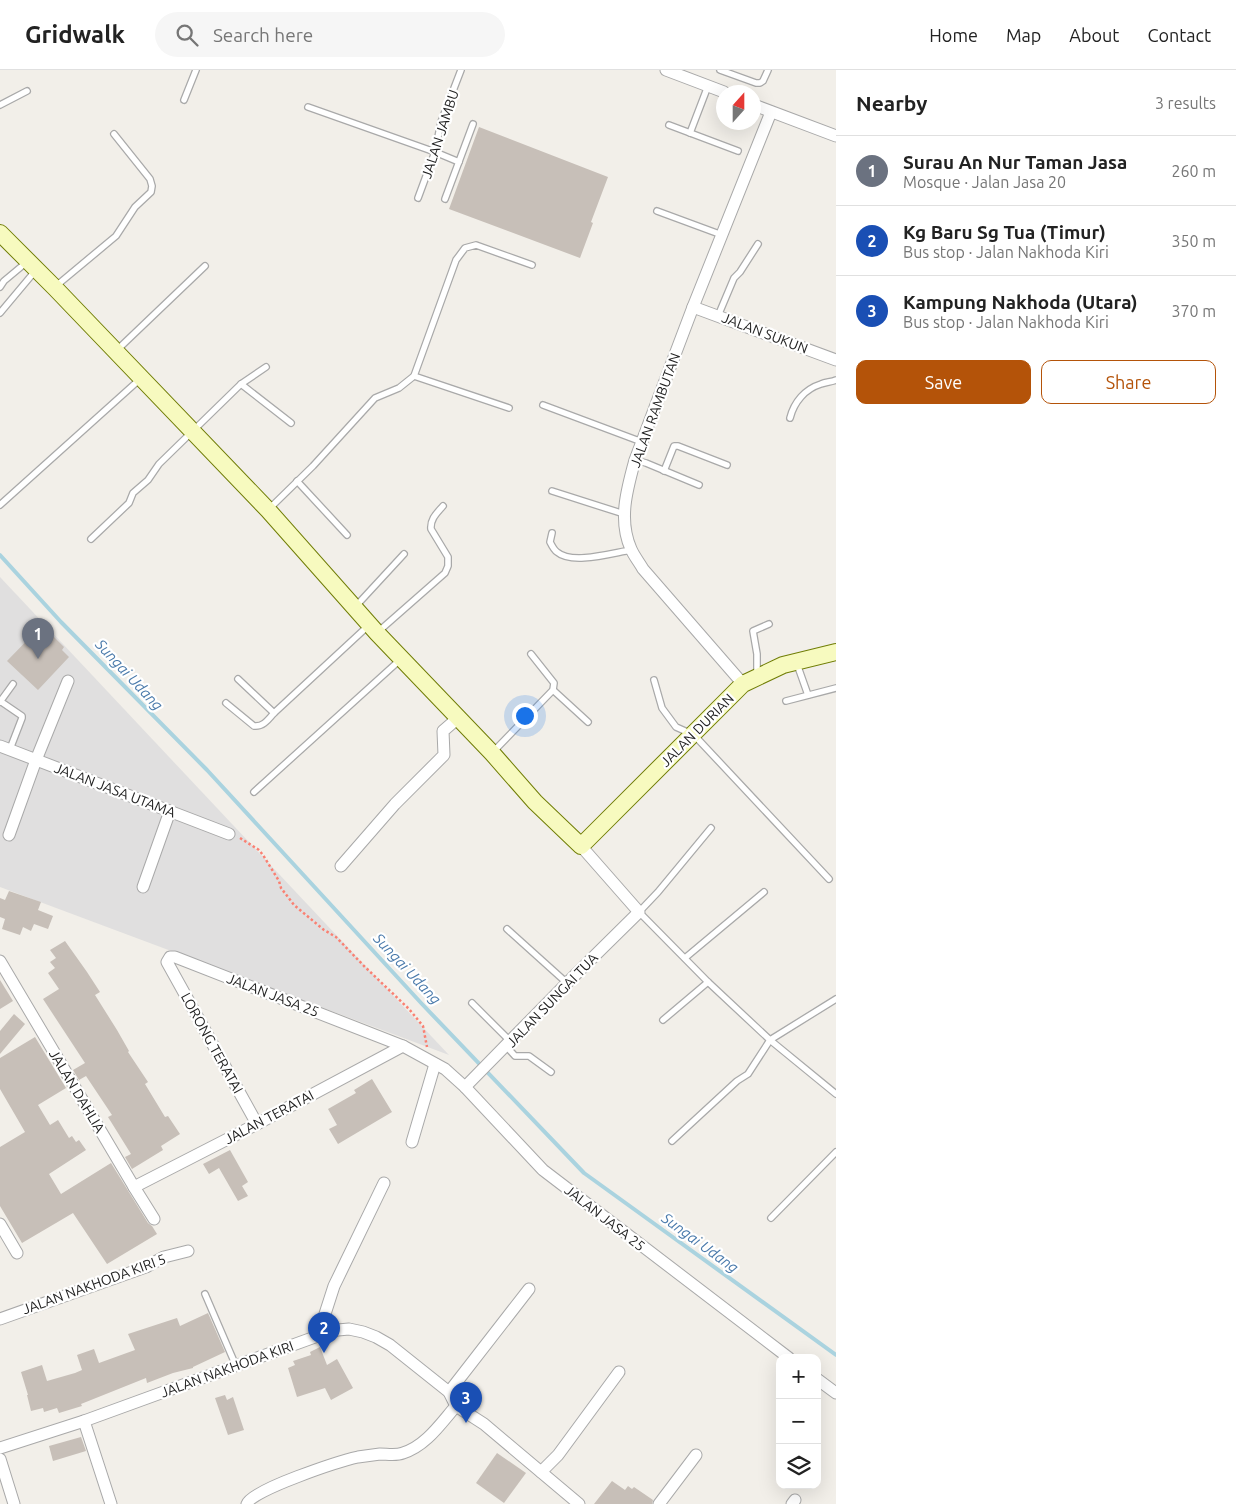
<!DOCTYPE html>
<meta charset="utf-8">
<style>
body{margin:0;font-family:Ubuntu,sans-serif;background:#f6f6f6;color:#222}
.controls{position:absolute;right:15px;bottom:15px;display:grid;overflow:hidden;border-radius:10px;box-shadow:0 5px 20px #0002}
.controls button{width:45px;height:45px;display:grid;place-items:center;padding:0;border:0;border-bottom:1px solid #e0e0e0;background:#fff;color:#222;font:25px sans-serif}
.compass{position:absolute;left:716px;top:15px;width:45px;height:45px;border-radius:50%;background:#fff;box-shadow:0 5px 20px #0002;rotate:21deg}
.you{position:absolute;left:524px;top:645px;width:18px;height:18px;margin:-12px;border:4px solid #fff;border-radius:50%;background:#1a73e8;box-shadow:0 0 0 8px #1a73e833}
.badge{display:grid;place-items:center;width:32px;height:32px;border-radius:50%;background:#b45309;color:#fff;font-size:16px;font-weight:700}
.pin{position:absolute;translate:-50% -41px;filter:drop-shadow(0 1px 2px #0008)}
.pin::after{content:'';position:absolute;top:26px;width:18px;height:15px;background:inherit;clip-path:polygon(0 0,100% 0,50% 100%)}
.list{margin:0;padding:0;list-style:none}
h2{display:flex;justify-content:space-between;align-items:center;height:65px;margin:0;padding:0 20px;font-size:21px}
h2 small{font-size:16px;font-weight:400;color:#767676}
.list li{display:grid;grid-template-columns:32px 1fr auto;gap:15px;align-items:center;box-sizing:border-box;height:70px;padding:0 20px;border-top:1px solid #e0e0e0}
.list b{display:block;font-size:19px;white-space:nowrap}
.list p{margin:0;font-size:16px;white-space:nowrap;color:#767676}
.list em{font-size:16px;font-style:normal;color:#767676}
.actions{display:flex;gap:10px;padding:15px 20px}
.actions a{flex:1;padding:11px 0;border:1px solid #b45309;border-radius:10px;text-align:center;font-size:18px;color:#b45309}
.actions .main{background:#b45309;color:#fff}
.icon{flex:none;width:28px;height:28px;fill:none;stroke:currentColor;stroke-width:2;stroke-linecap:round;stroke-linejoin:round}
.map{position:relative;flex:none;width:836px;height:1434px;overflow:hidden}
header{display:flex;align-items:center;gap:30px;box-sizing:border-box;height:70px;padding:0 25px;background:#fff;border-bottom:1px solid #e0e0e0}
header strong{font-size:24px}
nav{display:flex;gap:28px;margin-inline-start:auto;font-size:18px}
.search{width:350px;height:45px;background:#f6f6f6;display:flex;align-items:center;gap:12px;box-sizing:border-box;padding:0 18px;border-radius:28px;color:#767676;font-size:19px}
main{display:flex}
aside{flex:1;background:#fff}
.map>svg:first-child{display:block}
</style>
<header>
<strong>Gridwalk</strong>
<div class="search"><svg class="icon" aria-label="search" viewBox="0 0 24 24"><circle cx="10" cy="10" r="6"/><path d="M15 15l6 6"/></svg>Search here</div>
<nav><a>Home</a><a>Map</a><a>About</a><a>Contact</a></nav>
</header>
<main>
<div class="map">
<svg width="836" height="1434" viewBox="0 0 836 1434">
<rect width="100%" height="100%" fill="#f2efe9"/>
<!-- residential -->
<polygon fill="#e0dfdf" points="0,507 449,985 0,817"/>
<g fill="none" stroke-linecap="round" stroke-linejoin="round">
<!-- stream -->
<polyline stroke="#aad3df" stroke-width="4" points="0,485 61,552 207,700 422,934 584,1103 836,1285"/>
</g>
<!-- building -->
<g fill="#c7bfb8">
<polygon points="479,57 608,107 591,152 593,153 580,188 449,139"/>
<polygon points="42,555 64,577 62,580 69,587 38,620 7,591"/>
<polygon points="9,821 41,832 38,840 53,846 48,859 34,854 31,861 23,857 20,865 2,859 5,849 0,847 0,828 5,830"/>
<polygon points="65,871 87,902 100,922 95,925 117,960 129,981 128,982 148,1012 145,1014 165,1047 168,1046 180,1064 161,1076 163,1080 132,1099 125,1087 131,1084 108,1047 112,1045 86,1006 79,1010 73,1000 85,993 43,929 59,919 48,903 55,898 50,892 56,888 50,880"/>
<polygon points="0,910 13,931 0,939"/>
<polygon points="14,944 25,954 0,984 0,961"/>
<polygon points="35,967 66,1018 38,1035 50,1055 58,1050 69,1068 72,1066 76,1072 79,1070 86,1080 49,1104 61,1124 111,1093 148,1153 152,1156 157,1164 107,1194 73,1143 22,1173 0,1136 0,1077 25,1062 0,1019 0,988"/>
<polygon points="372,1009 392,1042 338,1074 329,1059 337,1055 328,1039 356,1023 354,1020"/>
<polygon points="230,1080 248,1112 242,1116 248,1126 238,1131 219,1098 209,1104 203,1094"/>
<polygon points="208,1243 225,1282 193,1297 193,1298 173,1303 147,1313 146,1308 81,1334 82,1336 59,1343 57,1338 44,1342 43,1338 31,1341 27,1325 28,1325 21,1302 42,1295 47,1311 75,1303 82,1300 77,1285 94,1279 99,1293 135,1280 128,1264 177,1248 180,1256"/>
<polygon points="320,1277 327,1295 337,1289 353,1318 331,1330 325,1318 297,1327 288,1298 295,1295 293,1291 311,1285 310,1282"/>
<polygon points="225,1325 227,1330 233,1327 244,1360 228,1365 215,1328"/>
<polygon points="81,1367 86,1381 53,1391 49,1376"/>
<polygon points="497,1383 526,1403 504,1433 476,1413"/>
<polygon points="612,1411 625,1420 628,1416 632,1419 634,1417 653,1430 652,1434 594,1434"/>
</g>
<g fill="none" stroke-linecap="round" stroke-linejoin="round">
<!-- lane casing -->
<g stroke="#a9a9a9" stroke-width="8">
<g id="lane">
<polyline points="720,0 756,13 760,13 763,11 768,0"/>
<polyline points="184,30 196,0"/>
<polyline points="0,35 27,21"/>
<polyline points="308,37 435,82 459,92"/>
<polyline points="669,55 738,81"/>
<polyline points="690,63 708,16"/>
<polyline points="418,128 435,82 441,52 461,0"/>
<polyline points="445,129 473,54"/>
<polyline points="657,141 722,165"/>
<polyline points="56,216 116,166 135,137 151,122 152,116 150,109 114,64"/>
<polyline points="0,217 4,211 28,191"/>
<polyline points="0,243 36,200"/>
<polyline points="718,246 734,208 740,202 758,174"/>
<polyline points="116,281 205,196"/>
<polyline points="414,306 509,338"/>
<polyline points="241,314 291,353"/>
<polyline points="543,335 642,372"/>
<path d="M790,348c4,-16 15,-29 31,-34 5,-2 10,-2 15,-4"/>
<polyline points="635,390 646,393 699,415"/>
<polyline points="664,401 674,376 678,376 727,395"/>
<polyline points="297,411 347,465"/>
<polyline points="552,421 624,444"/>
<polyline points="0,435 139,310"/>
<polyline points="269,439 313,396 375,328 399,318 414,306 456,190 465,178 476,175 532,195"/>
<path d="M552,463l-2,9c2,4 4,8 7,10 15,13 55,1 74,-2"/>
<polyline points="91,469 129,433 133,423 148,410 159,394 241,314 266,297"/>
<polyline points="356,536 404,484"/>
<path d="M379,561l66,-58 3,-7v-9l-17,-28c-1,-10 6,-16 12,-23"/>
<polyline points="797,594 808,625"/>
<polyline points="757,605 757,584 753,561 769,554"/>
<polyline points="238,609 274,643"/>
<polyline points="654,610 662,638 676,657 694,665 829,809"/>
<polyline points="553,620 588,652"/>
<polyline points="0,631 22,646 22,648 10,679"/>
<polyline points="786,631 836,618"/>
<polyline points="0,632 13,614"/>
<path d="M226,633l28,23c9,1 14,-6 20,-13l94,-87"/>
<polyline points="493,682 553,620 554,613 531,584"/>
<polyline points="254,722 401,589"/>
<polyline points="711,758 658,822 639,842 708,912 770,970 836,1024"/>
<polyline points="507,859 567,913"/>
<polyline points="685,888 764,822"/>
<polyline points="472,933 511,972"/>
<polyline points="663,950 708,912"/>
<polyline points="506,976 515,986 529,986 551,1002"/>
<polyline points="672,1071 737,1011 748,1004 770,970 836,929"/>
<polyline points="771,1148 836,1082"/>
<polyline points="205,1224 236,1296"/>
</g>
</g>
<!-- street casing -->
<g stroke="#a9a9a9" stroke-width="13">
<g id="street">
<polyline points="666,0 724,22"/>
<polyline points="754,35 836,66"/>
<polyline points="693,237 836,290"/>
<path d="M743,614l-100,-115c-4,-7 -9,-13 -12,-20 -13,-29 -4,-60 4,-89l58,-153 78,-195"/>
<polyline points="0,676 229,764"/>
<polyline points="9,765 36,690 68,611"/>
<polyline points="341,796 395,734 444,685 443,661 458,648"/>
<polyline points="143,817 170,741"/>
<polyline points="0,891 134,1117 154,1149"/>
<polyline points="465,1017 567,913 639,842 581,776"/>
<polyline points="257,1054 167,892 170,887 175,887 403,976 445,999 465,1017 543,1100 789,1288"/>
<polyline points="412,1072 435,994"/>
<polyline points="134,1117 257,1054 403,976"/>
<polyline points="0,1154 17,1183"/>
<polyline points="0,1249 146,1197 164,1187 188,1181"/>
<polyline points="326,1263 324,1247 334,1216 384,1113"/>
<polyline points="817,1309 836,1323"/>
<polyline points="449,1322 529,1219"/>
<polyline points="84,1351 111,1434"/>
<polyline points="0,1378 84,1351 326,1263 338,1260 349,1259 363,1262 376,1267 390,1275 449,1322 456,1336 484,1354 579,1434"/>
<polyline points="0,1389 14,1434"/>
<polyline points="541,1402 558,1385 619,1302"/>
<path d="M247,1434c4,-14 93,-43 111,-47 7,-1 15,-2 22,-3 7,0 16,2 23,-1 23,-7 38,-30 53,-47"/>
<polyline points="659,1434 696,1385"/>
<polyline points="792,1434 795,1430"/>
</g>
</g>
<!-- secondary casing -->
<g stroke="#707d05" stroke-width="18">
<polyline id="secondary" points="0,163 55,218 268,440 377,563 492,683 535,732 581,776 743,614 783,595 836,582"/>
</g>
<!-- path -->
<polyline stroke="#fa8072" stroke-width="2.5" stroke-dasharray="2.5 2.5" stroke-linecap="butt" points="240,768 259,780 263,785 279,811 281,818 294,835 324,860 336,867 364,896 409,939 423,956 427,977"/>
<!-- lane -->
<use href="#lane" stroke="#fff" stroke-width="5.5"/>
<!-- street -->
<use href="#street" stroke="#fff" stroke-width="11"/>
<!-- secondary -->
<use href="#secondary" stroke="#f7fabf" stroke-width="16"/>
</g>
<g text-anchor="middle" stroke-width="4.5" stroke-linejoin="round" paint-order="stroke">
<!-- street labels -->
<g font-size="14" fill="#222" stroke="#fff">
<text transform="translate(440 64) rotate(-72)" y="5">JALAN JAMBU</text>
<text transform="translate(765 263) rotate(21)" y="5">JALAN SUKUN</text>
<text transform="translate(655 340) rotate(-70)" y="5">JALAN RAMBUTAN</text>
<text transform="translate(697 660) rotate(-45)" y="5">JALAN DURIAN</text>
<text transform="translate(115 720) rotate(21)" y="5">JALAN JASA UTAMA</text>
<text transform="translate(273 925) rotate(21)" y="5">JALAN JASA 25</text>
<text transform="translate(552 930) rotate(-46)" y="5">JALAN SUNGAI TUA</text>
<text transform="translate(212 973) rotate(61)" y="5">LORONG TERATAI</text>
<text transform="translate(77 1021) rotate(59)" y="5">JALAN DAHLIA</text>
<text transform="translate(269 1047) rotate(-28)" y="5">JALAN TERATAI</text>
<text transform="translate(605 1148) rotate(38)" y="5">JALAN JASA 25</text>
<text transform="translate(94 1214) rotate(-20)" y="5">JALAN NAKHODA KIRI 5</text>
<text transform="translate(227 1299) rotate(-20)" y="5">JALAN NAKHODA KIRI</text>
</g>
<!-- water labels -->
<g font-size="15" font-style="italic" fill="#4a7aab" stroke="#fff">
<text transform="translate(129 605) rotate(47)" y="5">Sungai Udang</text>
<text transform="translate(407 899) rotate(47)" y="5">Sungai Udang</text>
<text transform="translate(700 1173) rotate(36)" y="5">Sungai Udang</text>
</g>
</g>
</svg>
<div class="controls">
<button>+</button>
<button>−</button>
<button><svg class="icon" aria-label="layers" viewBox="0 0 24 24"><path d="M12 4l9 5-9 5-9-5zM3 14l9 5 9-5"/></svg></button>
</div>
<svg class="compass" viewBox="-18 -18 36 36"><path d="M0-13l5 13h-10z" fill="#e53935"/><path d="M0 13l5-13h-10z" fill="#767676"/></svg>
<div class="you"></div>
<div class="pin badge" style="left:38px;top:589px;background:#6b7280">1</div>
<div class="pin badge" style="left:324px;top:1283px;background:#1a4fb4">2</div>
<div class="pin badge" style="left:466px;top:1353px;background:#1a4fb4">3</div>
</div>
<aside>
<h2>Nearby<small>3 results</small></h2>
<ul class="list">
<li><span class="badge" style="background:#6b7280">1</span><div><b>Surau An Nur Taman Jasa</b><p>Mosque · Jalan Jasa 20</p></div><em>260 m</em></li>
<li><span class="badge" style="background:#1a4fb4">2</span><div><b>Kg Baru Sg Tua (Timur)</b><p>Bus stop · Jalan Nakhoda Kiri</p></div><em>350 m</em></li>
<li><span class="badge" style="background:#1a4fb4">3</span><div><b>Kampung Nakhoda (Utara)</b><p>Bus stop · Jalan Nakhoda Kiri</p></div><em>370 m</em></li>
</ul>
<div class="actions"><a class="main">Save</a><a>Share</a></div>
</aside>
</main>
